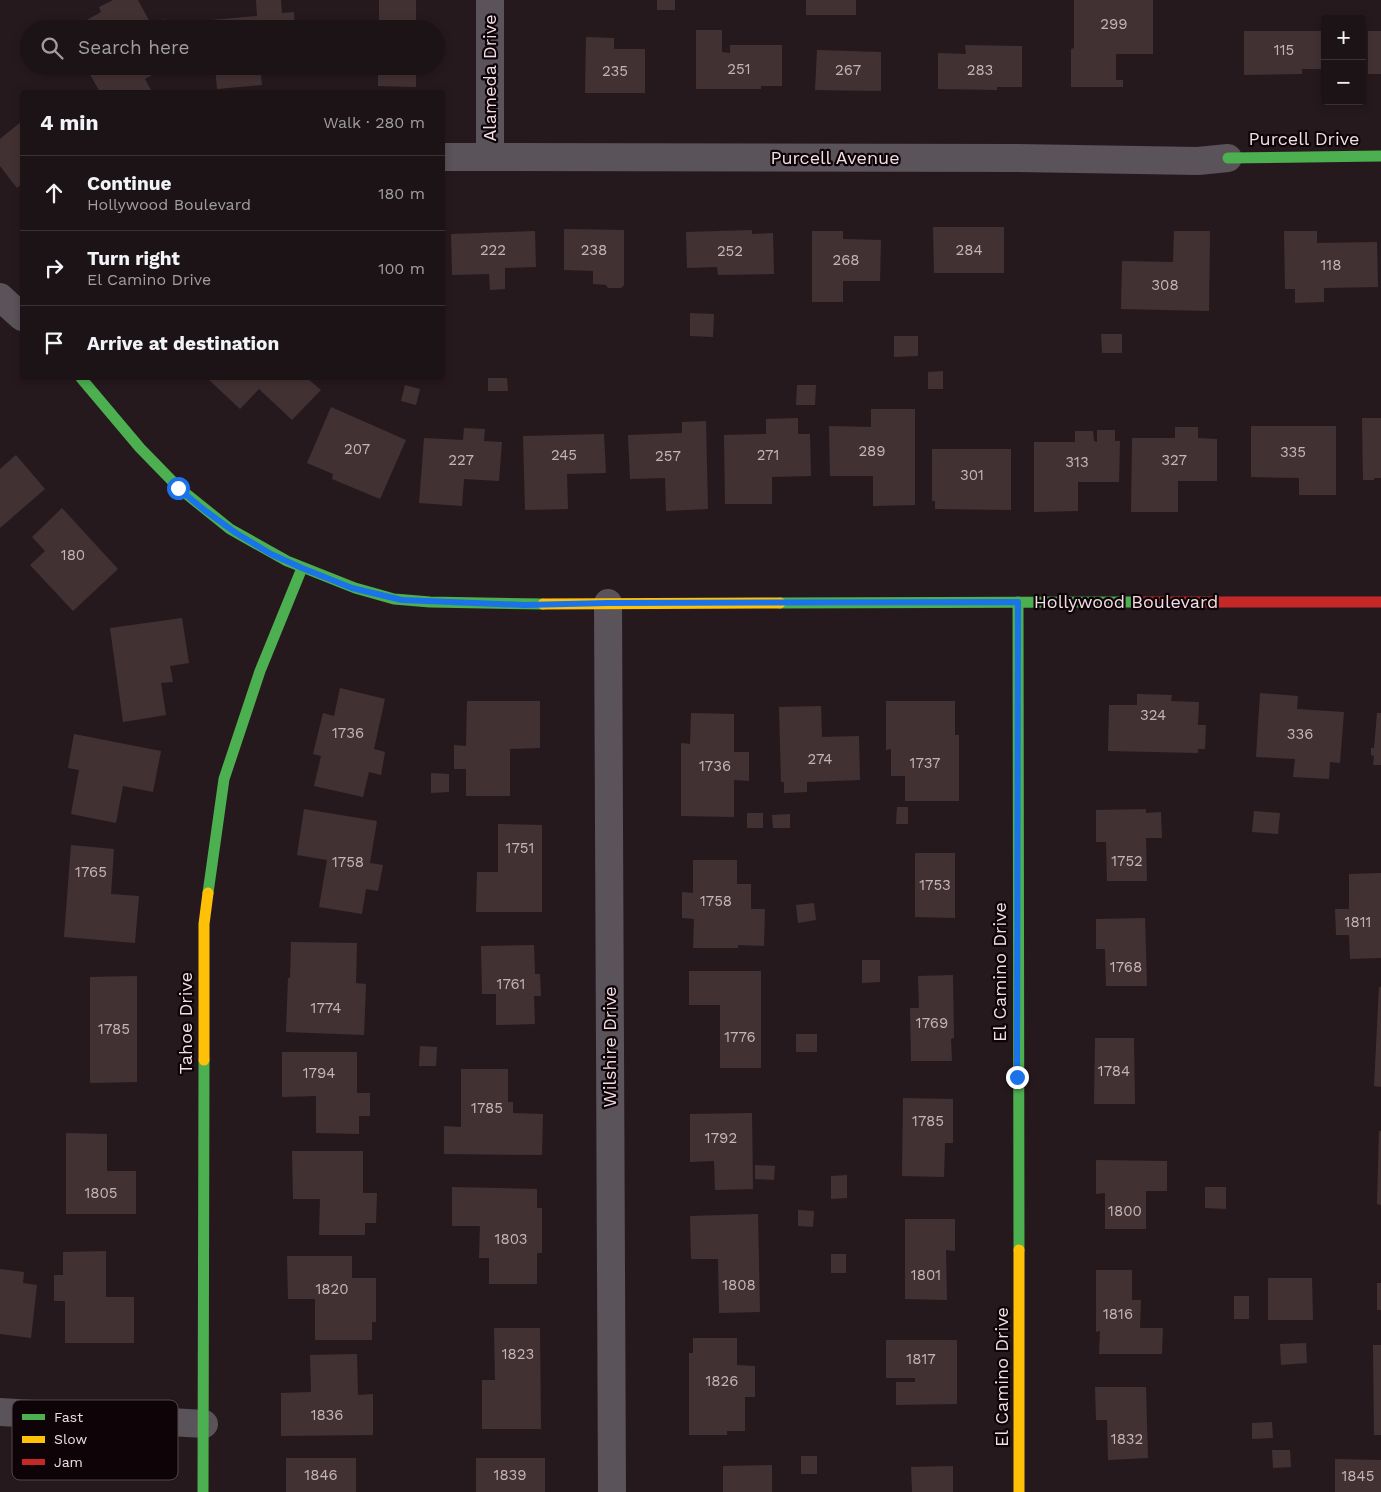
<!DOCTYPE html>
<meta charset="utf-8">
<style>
body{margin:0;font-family:"Work Sans",sans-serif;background:#251c1f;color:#f1f3f6}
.controls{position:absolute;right:15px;top:15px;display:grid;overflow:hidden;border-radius:5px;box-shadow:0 2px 8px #0003}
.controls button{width:45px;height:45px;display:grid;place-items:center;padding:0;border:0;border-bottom:1px solid #3a3235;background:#1c1316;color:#f1f3f6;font:25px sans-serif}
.stop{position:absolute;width:15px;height:15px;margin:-11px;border:4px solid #1a73e8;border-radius:50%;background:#fff}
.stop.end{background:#1a73e8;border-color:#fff;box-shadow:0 1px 5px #0008}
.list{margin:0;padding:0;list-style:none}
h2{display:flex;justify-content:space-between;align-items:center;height:65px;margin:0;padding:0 20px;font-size:21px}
h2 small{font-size:16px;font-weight:400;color:#a09ea1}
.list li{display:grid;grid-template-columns:32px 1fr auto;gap:15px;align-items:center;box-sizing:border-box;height:75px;padding:0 20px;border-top:1px solid #3a3235}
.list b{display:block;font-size:19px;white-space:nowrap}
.list p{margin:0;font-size:16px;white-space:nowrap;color:#a09ea1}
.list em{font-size:16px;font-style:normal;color:#a09ea1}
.icon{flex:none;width:28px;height:28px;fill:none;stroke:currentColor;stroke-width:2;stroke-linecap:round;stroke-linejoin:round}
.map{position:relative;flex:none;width:1381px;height:1492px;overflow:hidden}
.search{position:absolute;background:#1c1316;box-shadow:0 2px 8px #0003;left:20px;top:20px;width:425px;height:55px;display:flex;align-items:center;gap:12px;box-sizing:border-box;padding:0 18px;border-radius:28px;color:#a09ea1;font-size:19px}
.panel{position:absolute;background:#1c1316;box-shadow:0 2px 8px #0003;left:20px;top:90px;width:425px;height:290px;border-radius:5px}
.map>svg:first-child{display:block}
</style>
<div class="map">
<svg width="1381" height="1492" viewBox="0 0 1381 1492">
<rect width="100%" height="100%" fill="#26191e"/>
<!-- building -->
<g fill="#423133">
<polygon points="113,0 138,0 152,26 165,19 170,29 89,29 85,21 101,12 99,7"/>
<polygon points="256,0 281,0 282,13 294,12 295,29 211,29 211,20 257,16"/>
<rect x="379" y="0" width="37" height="29"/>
<rect x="657" y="0" width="18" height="10"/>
<rect x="806" y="0" width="50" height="15"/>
<polygon points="1074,0 1153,0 1153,54 1116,54 1116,80 1123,80 1123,87 1071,87 1071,49 1074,48"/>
<polygon points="696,30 722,30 722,52 730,53 730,45 782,45 782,86 761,86 761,89 696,89"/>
<polygon points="1244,31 1325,31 1325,69 1302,69 1302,74 1244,75"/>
<rect x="1368" y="31" width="13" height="43"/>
<polygon points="586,37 614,38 614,49 645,49 645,93 585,93"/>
<polygon points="965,45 1022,46 1022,87 997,87 997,90 938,89 938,53 966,54"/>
<polygon points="817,50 881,52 881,91 815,90"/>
<polygon points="85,66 168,66 145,79 152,92 100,92"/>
<polygon points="215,66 260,66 262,85 217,89"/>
<polygon points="378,66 416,66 416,87 378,86"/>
<polygon points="22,121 22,184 17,188 0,166 0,139"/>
<polygon points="933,227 1004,227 1004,273 934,273"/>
<polygon points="564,229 624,230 624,285 621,288 608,288 606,285 593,284 593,271 564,270"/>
<polygon points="752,230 752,234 773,233 774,274 718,275 717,267 687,268 686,232"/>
<polygon points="535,231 536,267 505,268 505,289 490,290 489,274 452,275 451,234"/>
<polygon points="812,231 843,231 843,239 881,240 880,281 843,281 843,302 812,302"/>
<polygon points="1174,231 1210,231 1209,311 1121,309 1122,261 1173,262"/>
<polygon points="1284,231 1317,231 1317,243 1377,242 1378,287 1324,288 1324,302 1295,303 1295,289 1285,289"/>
<polygon points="690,313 714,314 713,337 690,336"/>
<polygon points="1101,334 1122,334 1122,353 1102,353"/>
<polygon points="894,336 918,336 918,356 894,357"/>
<polygon points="943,371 943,389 928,389 928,372"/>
<polygon points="207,378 307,378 321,390 292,420 259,389 240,409"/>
<polygon points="488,378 507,378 508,391 488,391"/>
<polygon points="405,385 420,389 416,405 401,401"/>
<polygon points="797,385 816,385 815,405 796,405"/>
<polygon points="331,407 406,440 380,499 332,479 333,474 307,463"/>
<polygon points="871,409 915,409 915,505 873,506 873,476 830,476 829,426 871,427"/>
<polygon points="798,418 798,434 810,434 811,476 772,477 772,504 725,504 724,435 766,434 766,419"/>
<polygon points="1362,418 1381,418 1381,478 1374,478 1374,480 1363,480"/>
<polygon points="706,421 708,509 666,511 665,478 630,479 628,435 682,433 682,422"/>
<polygon points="1251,426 1336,426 1336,495 1299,495 1299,478 1251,477"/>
<polygon points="1175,427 1198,427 1198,438 1217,439 1217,481 1178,481 1178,512 1131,512 1132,438 1175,438"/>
<polygon points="464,428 485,429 484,441 502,442 499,481 464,479 462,506 419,503 424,438 463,440"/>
<polygon points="1097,430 1115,430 1115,441 1120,441 1119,482 1078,482 1078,511 1034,512 1034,442 1075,442 1075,431 1093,431 1094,441 1097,442"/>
<polygon points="604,434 606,473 567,474 568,509 525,510 523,436"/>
<polygon points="932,449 1011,449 1011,510 935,509 935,501 932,501"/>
<polygon points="16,455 45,489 0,528 0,469"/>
<polygon points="62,508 118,569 73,611 30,565 45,551 32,537"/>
<polygon points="182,618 189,663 170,666 173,682 161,683 166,715 123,722 110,628"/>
<polygon points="340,688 385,699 374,749 385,752 381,775 369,772 363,797 314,786 321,756 313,754 323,713 334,716"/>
<polygon points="1260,693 1298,696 1297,709 1344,712 1340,763 1330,762 1329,779 1293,777 1295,759 1256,757"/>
<polygon points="1137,694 1172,695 1171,701 1199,702 1198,725 1206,725 1205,749 1198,749 1198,753 1108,751 1109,705 1137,705"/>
<polygon points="467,701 540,701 540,748 510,749 510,796 466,796 466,769 454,769 454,745 466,746"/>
<polygon points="886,701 955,701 955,735 959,735 959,801 905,801 905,776 891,776 891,749 886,750"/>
<polygon points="821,706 822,737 859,736 860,780 807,782 807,792 784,793 784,782 781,782 779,707"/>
<polygon points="691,713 734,714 734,752 749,752 749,781 734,780 734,817 681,816 681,743 690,744"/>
<polygon points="1377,713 1381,713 1381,765 1373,765 1374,756 1371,755 1371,748 1374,748"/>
<polygon points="74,734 161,751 153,792 123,786 116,823 71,814 79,770 68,768"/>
<polygon points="431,773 449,774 449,792 431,793"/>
<polygon points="897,807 908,807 908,824 896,824"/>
<polygon points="304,809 377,821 370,863 383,865 378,891 366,889 362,914 319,907 327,860 297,855"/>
<polygon points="1146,809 1146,813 1161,812 1162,838 1146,838 1147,881 1107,881 1106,842 1096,842 1096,810"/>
<polygon points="1254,811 1280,813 1278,834 1252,832"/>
<rect x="747" y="813" width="16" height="15"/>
<polygon points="790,814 790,828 773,828 772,815"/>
<polygon points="498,824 542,825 542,912 476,912 477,872 498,872"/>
<polygon points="71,845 114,849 111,894 139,896 135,943 64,937"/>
<polygon points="915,853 955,853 955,918 915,917"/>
<polygon points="693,860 737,860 737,884 751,884 751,909 765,909 764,946 738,945 738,948 693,948 694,919 682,918 682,892 693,893"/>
<polygon points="1381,873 1381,958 1350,959 1349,935 1336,935 1335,909 1349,909 1349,874"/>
<polygon points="814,903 816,920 798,923 796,905"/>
<polygon points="1145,918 1147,986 1106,986 1105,949 1096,949 1096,919"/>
<polygon points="291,942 357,943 356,983 366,984 364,1035 286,1032 288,978 290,978"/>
<polygon points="534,945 535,974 540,974 541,996 534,996 535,1024 496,1025 496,994 482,994 481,946"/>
<polygon points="862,960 880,960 880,982 862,983"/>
<polygon points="689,971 761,971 761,1068 720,1068 720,1005 689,1005"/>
<polygon points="953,975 954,1038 951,1039 952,1061 911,1061 910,1008 919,1008 918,976"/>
<polygon points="137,976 137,1082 90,1083 90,977"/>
<polygon points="1379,987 1381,987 1381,1087 1374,1086"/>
<rect x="796" y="1034" width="21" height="18"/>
<polygon points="1095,1038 1134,1038 1135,1104 1094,1104"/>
<polygon points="420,1046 437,1047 436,1066 419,1066"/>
<polygon points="282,1052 357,1052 357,1093 370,1093 370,1116 359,1116 359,1134 316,1133 316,1096 282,1097"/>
<polygon points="461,1069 508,1069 508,1102 513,1102 513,1113 543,1114 542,1155 444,1154 444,1126 461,1127"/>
<polygon points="903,1098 953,1099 953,1143 945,1143 944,1177 902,1176"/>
<polygon points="752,1113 753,1189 715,1190 714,1161 690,1162 690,1114"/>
<polygon points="1379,1131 1381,1131 1381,1205 1377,1204"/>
<polygon points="66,1133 107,1134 107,1171 136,1171 136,1214 66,1214"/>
<polygon points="292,1151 363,1151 363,1193 377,1193 376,1223 365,1223 365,1235 319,1235 320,1199 293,1199"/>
<polygon points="1096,1160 1167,1161 1167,1191 1146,1191 1146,1229 1105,1229 1105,1193 1096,1194"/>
<polygon points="755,1165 775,1166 774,1180 755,1179"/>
<polygon points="847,1175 847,1198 831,1199 831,1176"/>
<polygon points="452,1187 537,1189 537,1208 542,1208 542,1253 537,1253 537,1284 489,1284 489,1258 479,1258 480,1226 452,1226"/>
<polygon points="1205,1187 1226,1187 1226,1209 1205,1208"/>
<polygon points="798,1210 814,1211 813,1227 798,1226"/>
<polygon points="758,1214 760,1312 719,1313 718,1259 691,1259 690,1216"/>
<polygon points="905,1219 955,1219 955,1251 946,1250 947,1300 905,1299"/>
<polygon points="106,1251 106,1297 134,1297 134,1343 65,1343 65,1301 54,1301 54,1275 63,1275 63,1252"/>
<rect x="831" y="1254" width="15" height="19"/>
<polygon points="287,1256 352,1256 352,1278 376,1278 376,1322 372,1322 372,1340 315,1340 315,1299 288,1299"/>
<polygon points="0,1269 24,1272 23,1283 37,1285 31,1338 0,1334"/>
<polygon points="1096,1270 1132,1270 1132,1300 1141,1300 1140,1328 1163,1328 1162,1354 1099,1354 1100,1331 1096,1332"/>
<polygon points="1268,1278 1312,1278 1313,1320 1268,1320"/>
<rect x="1377" y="1283" width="4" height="27"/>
<rect x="1234" y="1296" width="15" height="23"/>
<polygon points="494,1328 540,1328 541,1429 482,1429 482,1380 495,1380"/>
<polygon points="693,1338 737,1338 737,1365 755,1366 755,1397 745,1397 745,1431 727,1431 727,1435 689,1435 689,1353 693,1353"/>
<polygon points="886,1340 957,1340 957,1404 896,1405 896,1382 915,1382 915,1378 886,1378"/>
<polygon points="1306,1343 1307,1363 1281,1365 1280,1344"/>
<polygon points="1373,1345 1381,1345 1381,1435 1374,1435"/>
<polygon points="357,1354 358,1395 373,1394 373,1435 281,1436 281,1393 311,1392 310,1355"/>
<polygon points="1095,1387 1146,1387 1148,1458 1108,1460 1107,1420 1096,1420"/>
<polygon points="1272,1422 1273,1438 1252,1439 1252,1423"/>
<polygon points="1272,1450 1290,1450 1291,1467 1273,1468"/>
<rect x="801" y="1456" width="16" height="18"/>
<rect x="286" y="1458" width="70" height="34"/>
<rect x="476" y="1458" width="69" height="34"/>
<polygon points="1335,1459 1381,1460 1381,1492 1335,1492"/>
<polygon points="772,1465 772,1492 723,1492 723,1466"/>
<polygon points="953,1466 953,1492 912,1492 911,1467"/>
</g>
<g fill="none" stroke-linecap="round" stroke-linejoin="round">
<!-- street -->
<g stroke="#5a5359" stroke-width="28">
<polyline points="490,0 490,157"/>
<polyline points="442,157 1017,158 1198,161 1228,158"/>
<polyline points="0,297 22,317"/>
<polyline points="608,603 612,1492"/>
<polyline points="0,1412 204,1424"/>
</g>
<!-- fast -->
<g stroke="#4caf50" stroke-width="11">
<polyline points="1228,158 1381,156"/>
<polyline points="81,378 140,448 179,488 230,529 287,561 355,588 394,599 430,602 543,604"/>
<polyline points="1018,602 1019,1250"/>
<polyline points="780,603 1138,602"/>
<polyline points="208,893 224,779 260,671 302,568"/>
<polyline points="203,1492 204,1060"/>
</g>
<!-- slow -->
<g stroke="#ffc107" stroke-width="11">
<polyline points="543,604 780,603"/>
<polyline points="204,1060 204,924 208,893"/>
<polyline points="1019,1250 1019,1492"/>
</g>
<!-- jam -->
<polyline stroke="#c62828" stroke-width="11" points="1138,602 1381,602"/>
</g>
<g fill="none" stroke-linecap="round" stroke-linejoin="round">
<!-- route -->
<polyline stroke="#1a73e8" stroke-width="6" points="178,488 203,509 236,533 271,554 302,568 352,588 402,600 525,605 608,603 1018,602 1017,1077"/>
</g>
<g text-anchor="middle" stroke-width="4.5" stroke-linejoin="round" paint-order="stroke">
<!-- number labels -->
<g font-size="15" fill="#c5b3b8">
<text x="1114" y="29">299</text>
<text x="1284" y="55">115</text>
<text x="739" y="74">251</text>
<text x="848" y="75">267</text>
<text x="980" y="75">283</text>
<text x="615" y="76">235</text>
<text x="493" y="255">222</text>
<text x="594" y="255">238</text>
<text x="969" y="255">284</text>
<text x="730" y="256">252</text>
<text x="846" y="265">268</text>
<text x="1331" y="270">118</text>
<text x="1165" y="290">308</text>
<text x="357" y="454">207</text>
<text x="872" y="456">289</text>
<text x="1293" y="457">335</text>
<text x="564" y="460">245</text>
<text x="768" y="460">271</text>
<text x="668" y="461">257</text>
<text x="461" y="465">227</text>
<text x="1174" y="465">327</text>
<text x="1077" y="467">313</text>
<text x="972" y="480">301</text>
<text x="73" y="560">180</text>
<text x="1153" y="720">324</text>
<text x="348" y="738">1736</text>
<text x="1300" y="739">336</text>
<text x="820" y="764">274</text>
<text x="925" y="768">1737</text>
<text x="715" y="771">1736</text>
<text x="520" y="853">1751</text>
<text x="1127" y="866">1752</text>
<text x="348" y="867">1758</text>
<text x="91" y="877">1765</text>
<text x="935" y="890">1753</text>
<text x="716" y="906">1758</text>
<text x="1358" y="927">1811</text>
<text x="1126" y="972">1768</text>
<text x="511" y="989">1761</text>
<text x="326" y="1013">1774</text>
<text x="932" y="1028">1769</text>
<text x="114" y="1034">1785</text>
<text x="740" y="1042">1776</text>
<text x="1114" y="1076">1784</text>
<text x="319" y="1078">1794</text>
<text x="487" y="1113">1785</text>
<text x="928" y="1126">1785</text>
<text x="721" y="1143">1792</text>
<text x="101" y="1198">1805</text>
<text x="1125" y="1216">1800</text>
<text x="511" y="1244">1803</text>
<text x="926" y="1280">1801</text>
<text x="739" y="1290">1808</text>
<text x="332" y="1294">1820</text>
<text x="1118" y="1319">1816</text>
<text x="518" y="1359">1823</text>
<text x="921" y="1364">1817</text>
<text x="722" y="1386">1826</text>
<text x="327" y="1420">1836</text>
<text x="1127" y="1444">1832</text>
<text x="321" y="1480">1846</text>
<text x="510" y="1480">1839</text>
<text x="1358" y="1481">1845</text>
</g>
<!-- street labels -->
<g font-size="18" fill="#f1dee4" stroke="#0e0407">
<text transform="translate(490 78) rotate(-90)" y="6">Alameda Drive</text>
<text x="1304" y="145">Purcell Drive</text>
<text x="835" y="164">Purcell Avenue</text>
<text x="1126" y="608">Hollywood Boulevard</text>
<text transform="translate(1000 972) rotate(-90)" y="6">El Camino Drive</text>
<text transform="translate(186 1023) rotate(-90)" y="6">Tahoe Drive</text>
<text transform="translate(610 1047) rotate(-90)" y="6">Wilshire Drive</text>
<text transform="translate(1002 1377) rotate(-90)" y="6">El Camino Drive</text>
</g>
</g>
<!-- legend -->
<rect x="12" y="1400" width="166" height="80" rx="8" fill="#0e0407" stroke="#524549" stroke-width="1"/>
<rect x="22" y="1414" width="23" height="6" fill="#4caf50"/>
<rect x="22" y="1436" width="23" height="7" fill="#ffc107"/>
<rect x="22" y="1459" width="23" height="6" fill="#c62828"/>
<g font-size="14" fill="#f1dee4">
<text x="54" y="1422">Fast</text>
<text x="54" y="1444">Slow</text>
<text x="54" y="1467">Jam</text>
</g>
</svg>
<div class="controls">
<button>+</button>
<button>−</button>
</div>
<div class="stop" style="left:178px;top:488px"></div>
<div class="stop end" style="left:1017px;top:1077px"></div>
<div class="search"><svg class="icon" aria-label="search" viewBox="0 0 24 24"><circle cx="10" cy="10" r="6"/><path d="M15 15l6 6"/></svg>Search here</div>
<section class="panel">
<h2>4 min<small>Walk · 280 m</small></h2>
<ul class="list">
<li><svg class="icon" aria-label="ahead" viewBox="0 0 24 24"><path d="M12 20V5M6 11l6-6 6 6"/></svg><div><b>Continue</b><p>Hollywood Boulevard</p></div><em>180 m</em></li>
<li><svg class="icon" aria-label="right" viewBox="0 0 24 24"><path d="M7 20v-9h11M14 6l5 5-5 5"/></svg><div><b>Turn right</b><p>El Camino Drive</p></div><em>100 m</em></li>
<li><svg class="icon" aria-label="arrive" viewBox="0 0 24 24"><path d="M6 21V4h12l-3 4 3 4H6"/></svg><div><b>Arrive at destination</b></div></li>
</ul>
</section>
</div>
